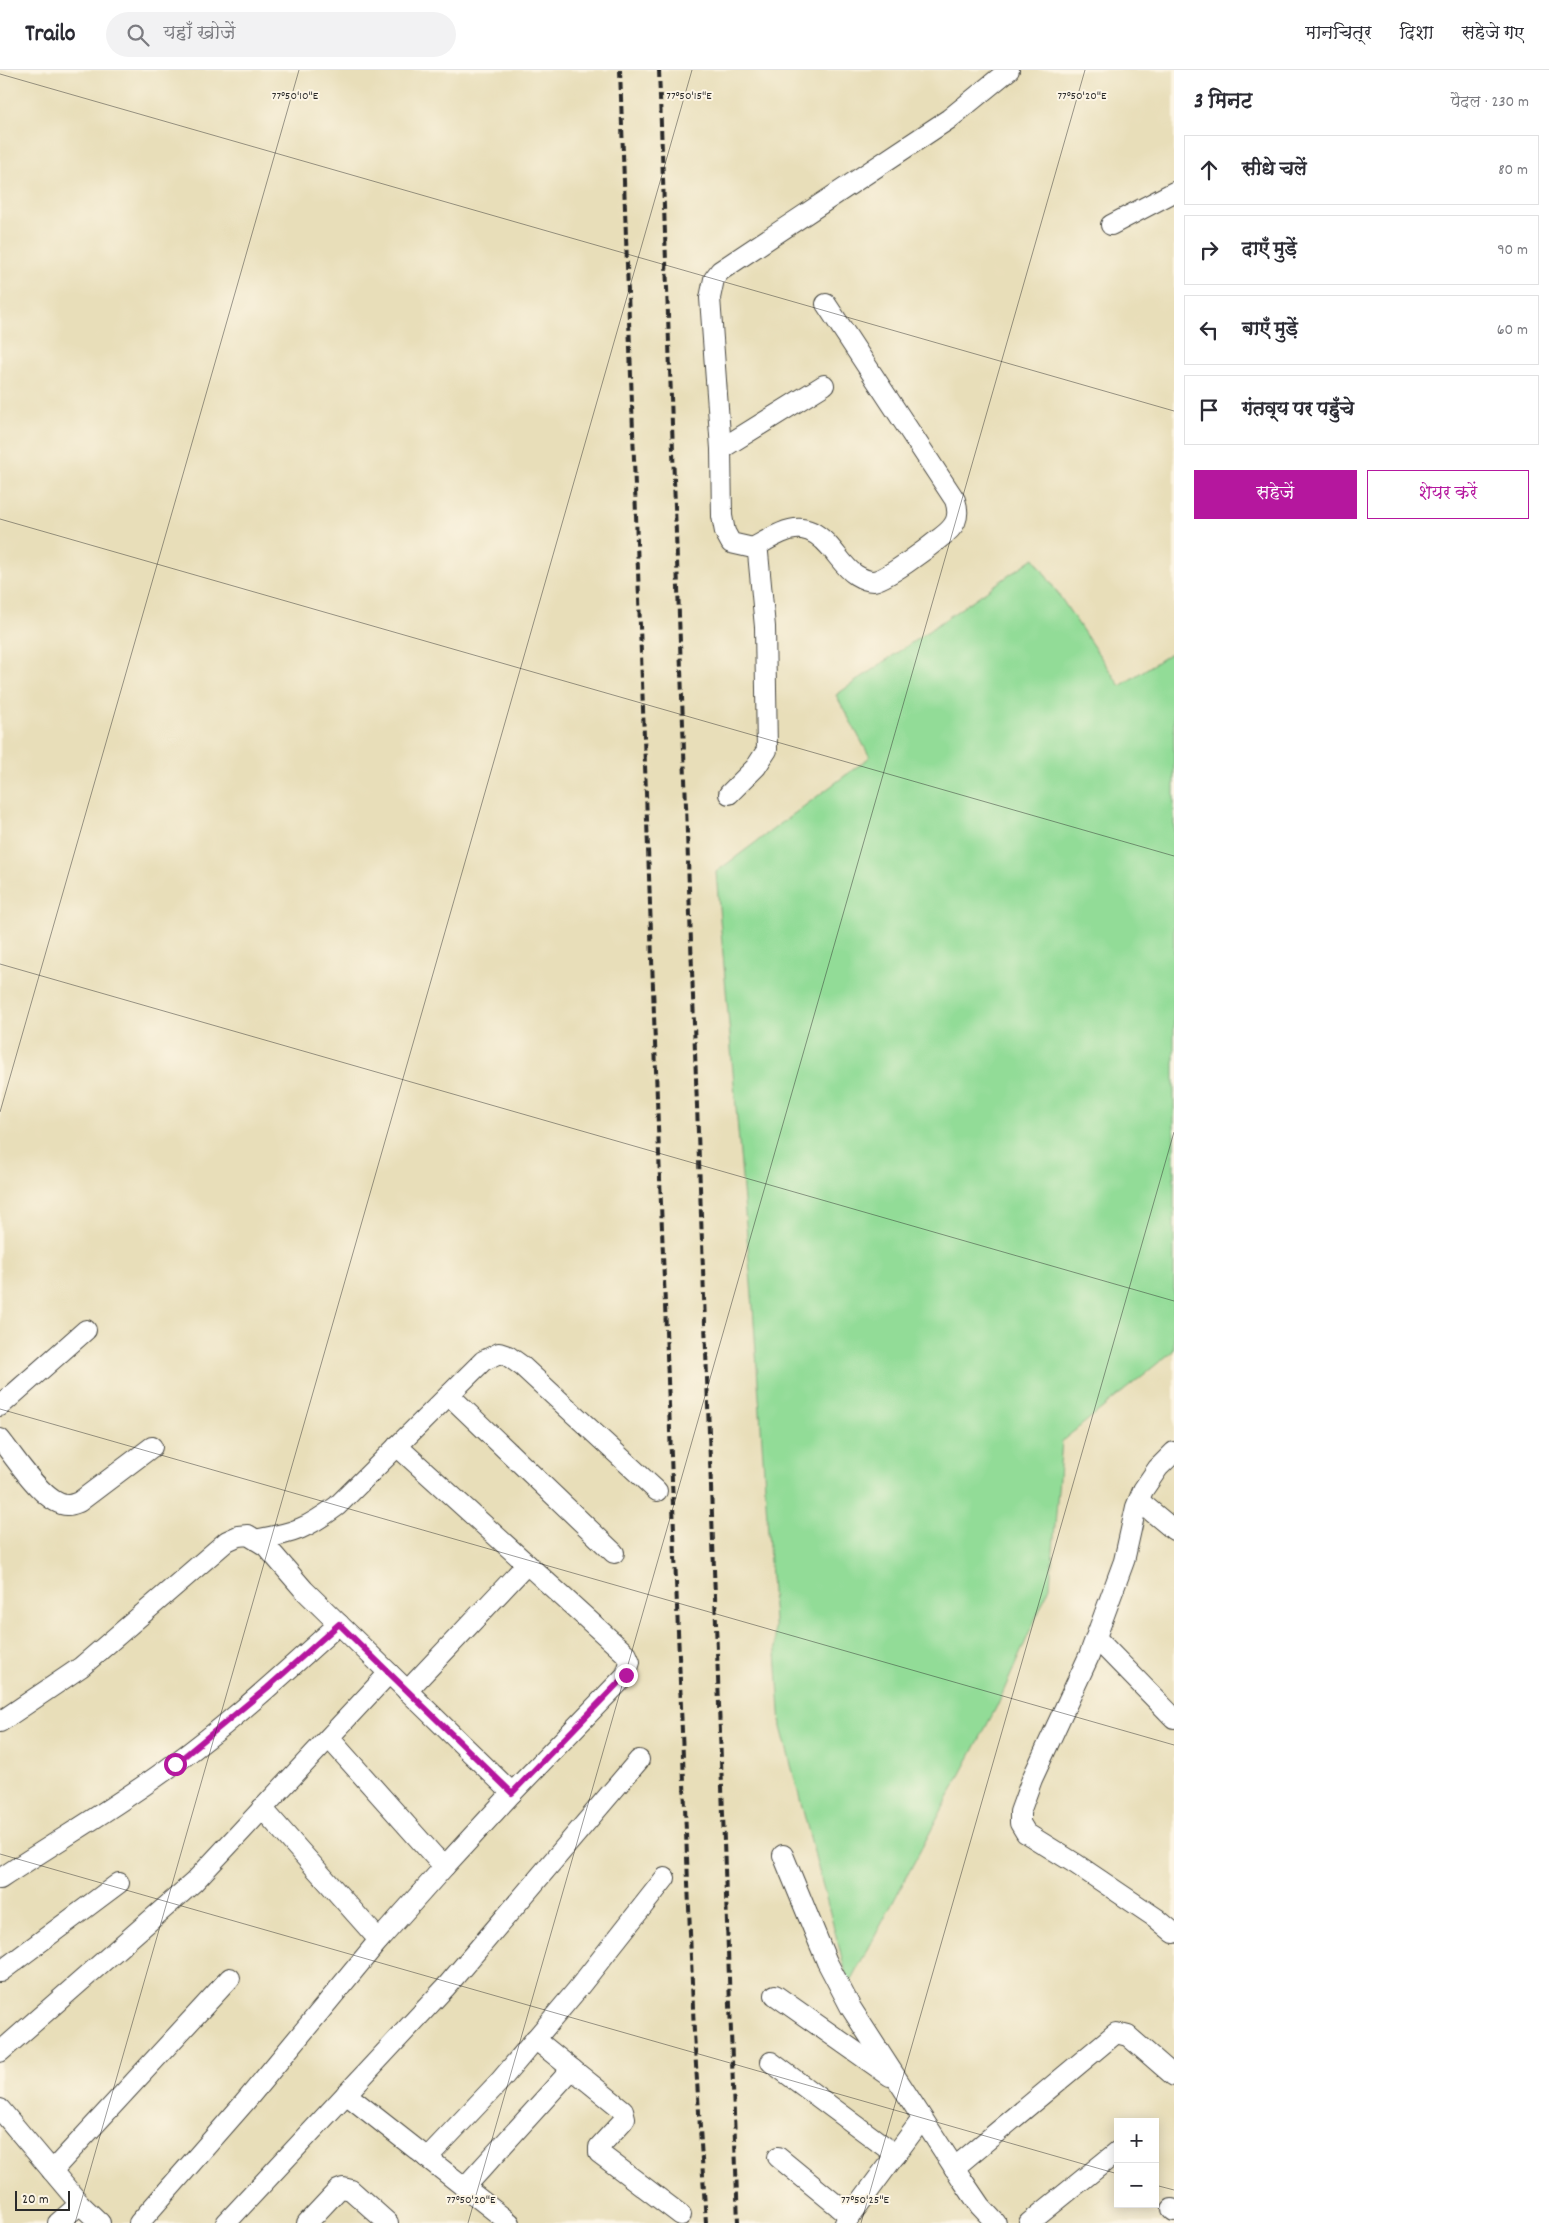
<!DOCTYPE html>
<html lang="hi">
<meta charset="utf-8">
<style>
body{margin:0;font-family:Dekko,"Playpen Sans Deva",sans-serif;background:#f2f2f3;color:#2b2b33}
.controls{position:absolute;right:15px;bottom:15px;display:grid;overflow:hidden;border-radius:0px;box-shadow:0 2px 12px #0003}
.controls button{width:45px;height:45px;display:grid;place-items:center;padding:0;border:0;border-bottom:1px solid #e1e1e2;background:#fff;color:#2b2b33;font:25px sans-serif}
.scale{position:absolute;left:15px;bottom:12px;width:55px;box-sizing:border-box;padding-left:5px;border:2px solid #2b2b2b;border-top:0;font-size:14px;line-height:18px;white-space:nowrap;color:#2b2b2b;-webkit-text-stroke:4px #fcf5e5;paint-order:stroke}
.stop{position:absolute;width:15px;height:15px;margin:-11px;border:4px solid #b5179e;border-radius:50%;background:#fff}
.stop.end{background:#b5179e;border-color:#fff;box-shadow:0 1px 5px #0008}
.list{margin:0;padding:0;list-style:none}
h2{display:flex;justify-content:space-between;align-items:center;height:65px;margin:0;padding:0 20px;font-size:21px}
h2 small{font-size:16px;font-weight:400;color:#7c7c81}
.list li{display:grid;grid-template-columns:32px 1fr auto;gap:15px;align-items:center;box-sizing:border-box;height:70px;margin:0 10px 10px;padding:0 10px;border:1px solid #e1e1e2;border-radius:0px}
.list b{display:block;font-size:19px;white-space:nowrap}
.list em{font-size:16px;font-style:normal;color:#7c7c81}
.actions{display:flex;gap:10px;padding:15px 20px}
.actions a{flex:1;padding:11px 0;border:1px solid #b5179e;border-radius:0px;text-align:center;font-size:18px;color:#b5179e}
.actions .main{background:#b5179e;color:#fff}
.icon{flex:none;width:28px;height:28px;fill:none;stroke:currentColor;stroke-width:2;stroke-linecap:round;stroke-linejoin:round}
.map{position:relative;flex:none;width:1174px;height:2153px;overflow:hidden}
header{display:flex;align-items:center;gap:30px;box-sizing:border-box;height:70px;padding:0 25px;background:#fff;border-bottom:1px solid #e1e1e2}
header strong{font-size:24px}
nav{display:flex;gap:28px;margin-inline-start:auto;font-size:18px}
.search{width:350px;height:45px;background:#f2f2f3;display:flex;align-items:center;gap:12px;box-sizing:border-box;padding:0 18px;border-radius:28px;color:#7c7c81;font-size:19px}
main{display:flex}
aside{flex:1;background:#fff}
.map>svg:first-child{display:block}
</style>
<header>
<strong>Trailo</strong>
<div class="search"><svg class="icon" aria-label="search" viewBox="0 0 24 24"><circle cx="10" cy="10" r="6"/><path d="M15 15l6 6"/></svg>यहाँ खोजें</div>
<nav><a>मानचित्र</a><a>दिशा</a><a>सहेजे गए</a></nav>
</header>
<main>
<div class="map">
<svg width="1174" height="2153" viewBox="0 0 1174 2153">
<rect width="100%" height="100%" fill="#fcf5e5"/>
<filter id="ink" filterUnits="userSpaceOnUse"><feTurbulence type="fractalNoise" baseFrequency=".02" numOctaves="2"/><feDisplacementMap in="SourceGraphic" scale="10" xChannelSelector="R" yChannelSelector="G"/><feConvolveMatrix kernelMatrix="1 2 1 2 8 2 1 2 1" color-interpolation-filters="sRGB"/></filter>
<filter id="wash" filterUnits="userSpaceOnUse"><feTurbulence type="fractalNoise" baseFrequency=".0096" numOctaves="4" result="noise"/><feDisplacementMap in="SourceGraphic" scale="20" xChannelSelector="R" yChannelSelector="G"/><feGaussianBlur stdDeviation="1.12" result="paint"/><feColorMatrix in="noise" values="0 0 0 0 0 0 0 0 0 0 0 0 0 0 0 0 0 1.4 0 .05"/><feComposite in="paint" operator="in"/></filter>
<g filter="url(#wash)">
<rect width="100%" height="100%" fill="#e8deb9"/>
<!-- green -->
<polygon fill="#92dc97" stroke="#5e8461" points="1034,488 1120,616 1174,581 1174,1280 1062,1371 1050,1516 997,1636 849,1915 781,1657 753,1237 716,802 870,687 836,625"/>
</g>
<g filter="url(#ink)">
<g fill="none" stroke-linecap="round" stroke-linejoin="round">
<!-- street casing -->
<g stroke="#474640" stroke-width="22">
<g id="street">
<polyline points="1111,155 1174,122"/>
<polyline points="721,379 824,315"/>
<path d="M753,478c13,-7 33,-21 49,-19 11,1 21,10 28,18 8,9 16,22 26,28 5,3 11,6 17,6 13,-1 56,-34 67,-43 15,-11 21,-20 15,-38l-129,-196"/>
<polyline points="729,724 756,697 767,680 765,557 758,483 753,478 731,473 725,462 722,446 721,379 710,228 714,209 720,201 949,49 1009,0"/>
<polyline points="449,1325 614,1483"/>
<polyline points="0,1336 86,1260"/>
<path d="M0,1369c14,17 45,67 68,66 4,0 8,-2 11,-3l73,-55"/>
<polyline points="397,1376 627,1585 630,1592 626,1605 512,1723 445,1796"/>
<polyline points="1174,1382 1158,1398 1143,1420 1136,1437 1124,1491 1089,1586 1032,1709 1020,1742 1020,1753 1026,1763 1076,1794 1156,1848 1174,1863"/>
<polyline points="1139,1431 1174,1460"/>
<path d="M259,1469c36,-6 48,-11 78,-33l146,-145 16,-8 9,3 14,10 135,125"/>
<polyline points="1096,1568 1174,1648"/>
<polyline points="407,1621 527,1494"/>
<polyline points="0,1652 81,1597 227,1471 238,1466 248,1465 266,1476 304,1520 512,1723"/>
<polyline points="262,1738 379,1870"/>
<polyline points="783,1785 827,1892 851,1938 963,2111 980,2136 996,2153"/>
<path d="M0,1809c58,-39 118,-73 174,-115 58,-42 111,-92 165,-140"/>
<polyline points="0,1902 119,1813"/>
<polyline points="775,1925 890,2006"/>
<polyline points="535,1969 623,2040 625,2048 623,2051 599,2077 599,2083 681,2145"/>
<polyline points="0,1982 194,1812 389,1603"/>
<polyline points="771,1992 896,2085"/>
<polyline points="346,2024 510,2153"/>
<polyline points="0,2039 80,2134 100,2153"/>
<polyline points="778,2087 850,2146"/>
<polyline points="427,2088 500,2011 576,1921 665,1808"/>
<polyline points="954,2098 1116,1963 1128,1966 1174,2006"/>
<polyline points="52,2101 230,1908"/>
<polyline points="465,2117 572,1999"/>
<polyline points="1172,2139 1174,2141"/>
<polyline points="58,2153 80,2134"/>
<polyline points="139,2153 245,2032 379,1870 445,1796 434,1786 329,1668"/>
<polyline points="226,2153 445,1918 639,1690"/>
<polyline points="307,2153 338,2120 343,2118 351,2120 388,2153"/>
<polyline points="845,2153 922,2049"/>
<polyline points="1029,2153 1118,2081"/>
</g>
</g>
<!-- street -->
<use href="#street" stroke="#fff" stroke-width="20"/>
<!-- rail -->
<g stroke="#2b2b2b" stroke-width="4" stroke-dasharray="8 4" stroke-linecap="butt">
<polyline points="620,0 659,1084 694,1963 706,2153"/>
<polyline points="659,0 738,2153"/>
</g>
</g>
</g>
<g fill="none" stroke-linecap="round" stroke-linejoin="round" filter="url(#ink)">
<!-- route -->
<polyline stroke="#b5179e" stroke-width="6" points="175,1694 267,1618 339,1554 512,1723 626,1605"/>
</g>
<!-- ticks -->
<path fill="none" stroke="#2b2b2b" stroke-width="1" stroke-opacity="0.45" d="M0,4l1174,337M0,449l1174,337M0,894l1174,337M0,1042l299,-1042M0,1339l1174,336M0,1784l1118,320M1155,2115l19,5M75,2153l617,-2153M468,2153l617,-2153M861,2153l313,-1091"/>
<g font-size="12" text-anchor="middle" fill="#2b2b2b" stroke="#fcf5e5" stroke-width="4" stroke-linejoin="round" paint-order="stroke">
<text x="295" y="29">77°50'10"E</text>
<text x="689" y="29">77°50'15"E</text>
<text x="1082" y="29">77°50'20"E</text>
<text x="471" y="2133">77°50'20"E</text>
<text x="865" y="2133">77°50'25"E</text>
</g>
</svg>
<div class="controls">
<button>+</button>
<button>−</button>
</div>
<div class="scale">20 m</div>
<div class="stop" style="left:175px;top:1694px"></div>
<div class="stop end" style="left:626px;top:1605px"></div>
</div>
<aside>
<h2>3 मिनट<small>पैदल · 230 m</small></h2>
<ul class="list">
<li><svg class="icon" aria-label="ahead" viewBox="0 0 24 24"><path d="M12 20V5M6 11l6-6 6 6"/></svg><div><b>सीधे चलें</b></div><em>80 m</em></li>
<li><svg class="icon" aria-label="right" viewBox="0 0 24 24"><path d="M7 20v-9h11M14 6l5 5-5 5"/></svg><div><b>दाएँ मुड़ें</b></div><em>90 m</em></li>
<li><svg class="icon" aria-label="left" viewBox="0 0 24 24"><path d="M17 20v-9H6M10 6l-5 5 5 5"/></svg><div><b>बाएँ मुड़ें</b></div><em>60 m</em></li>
<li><svg class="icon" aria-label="arrive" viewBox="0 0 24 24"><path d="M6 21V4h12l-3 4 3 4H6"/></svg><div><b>गंतव्य पर पहुँचे</b></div></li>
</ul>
<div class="actions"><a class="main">सहेजें</a><a>शेयर करें</a></div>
</aside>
</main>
